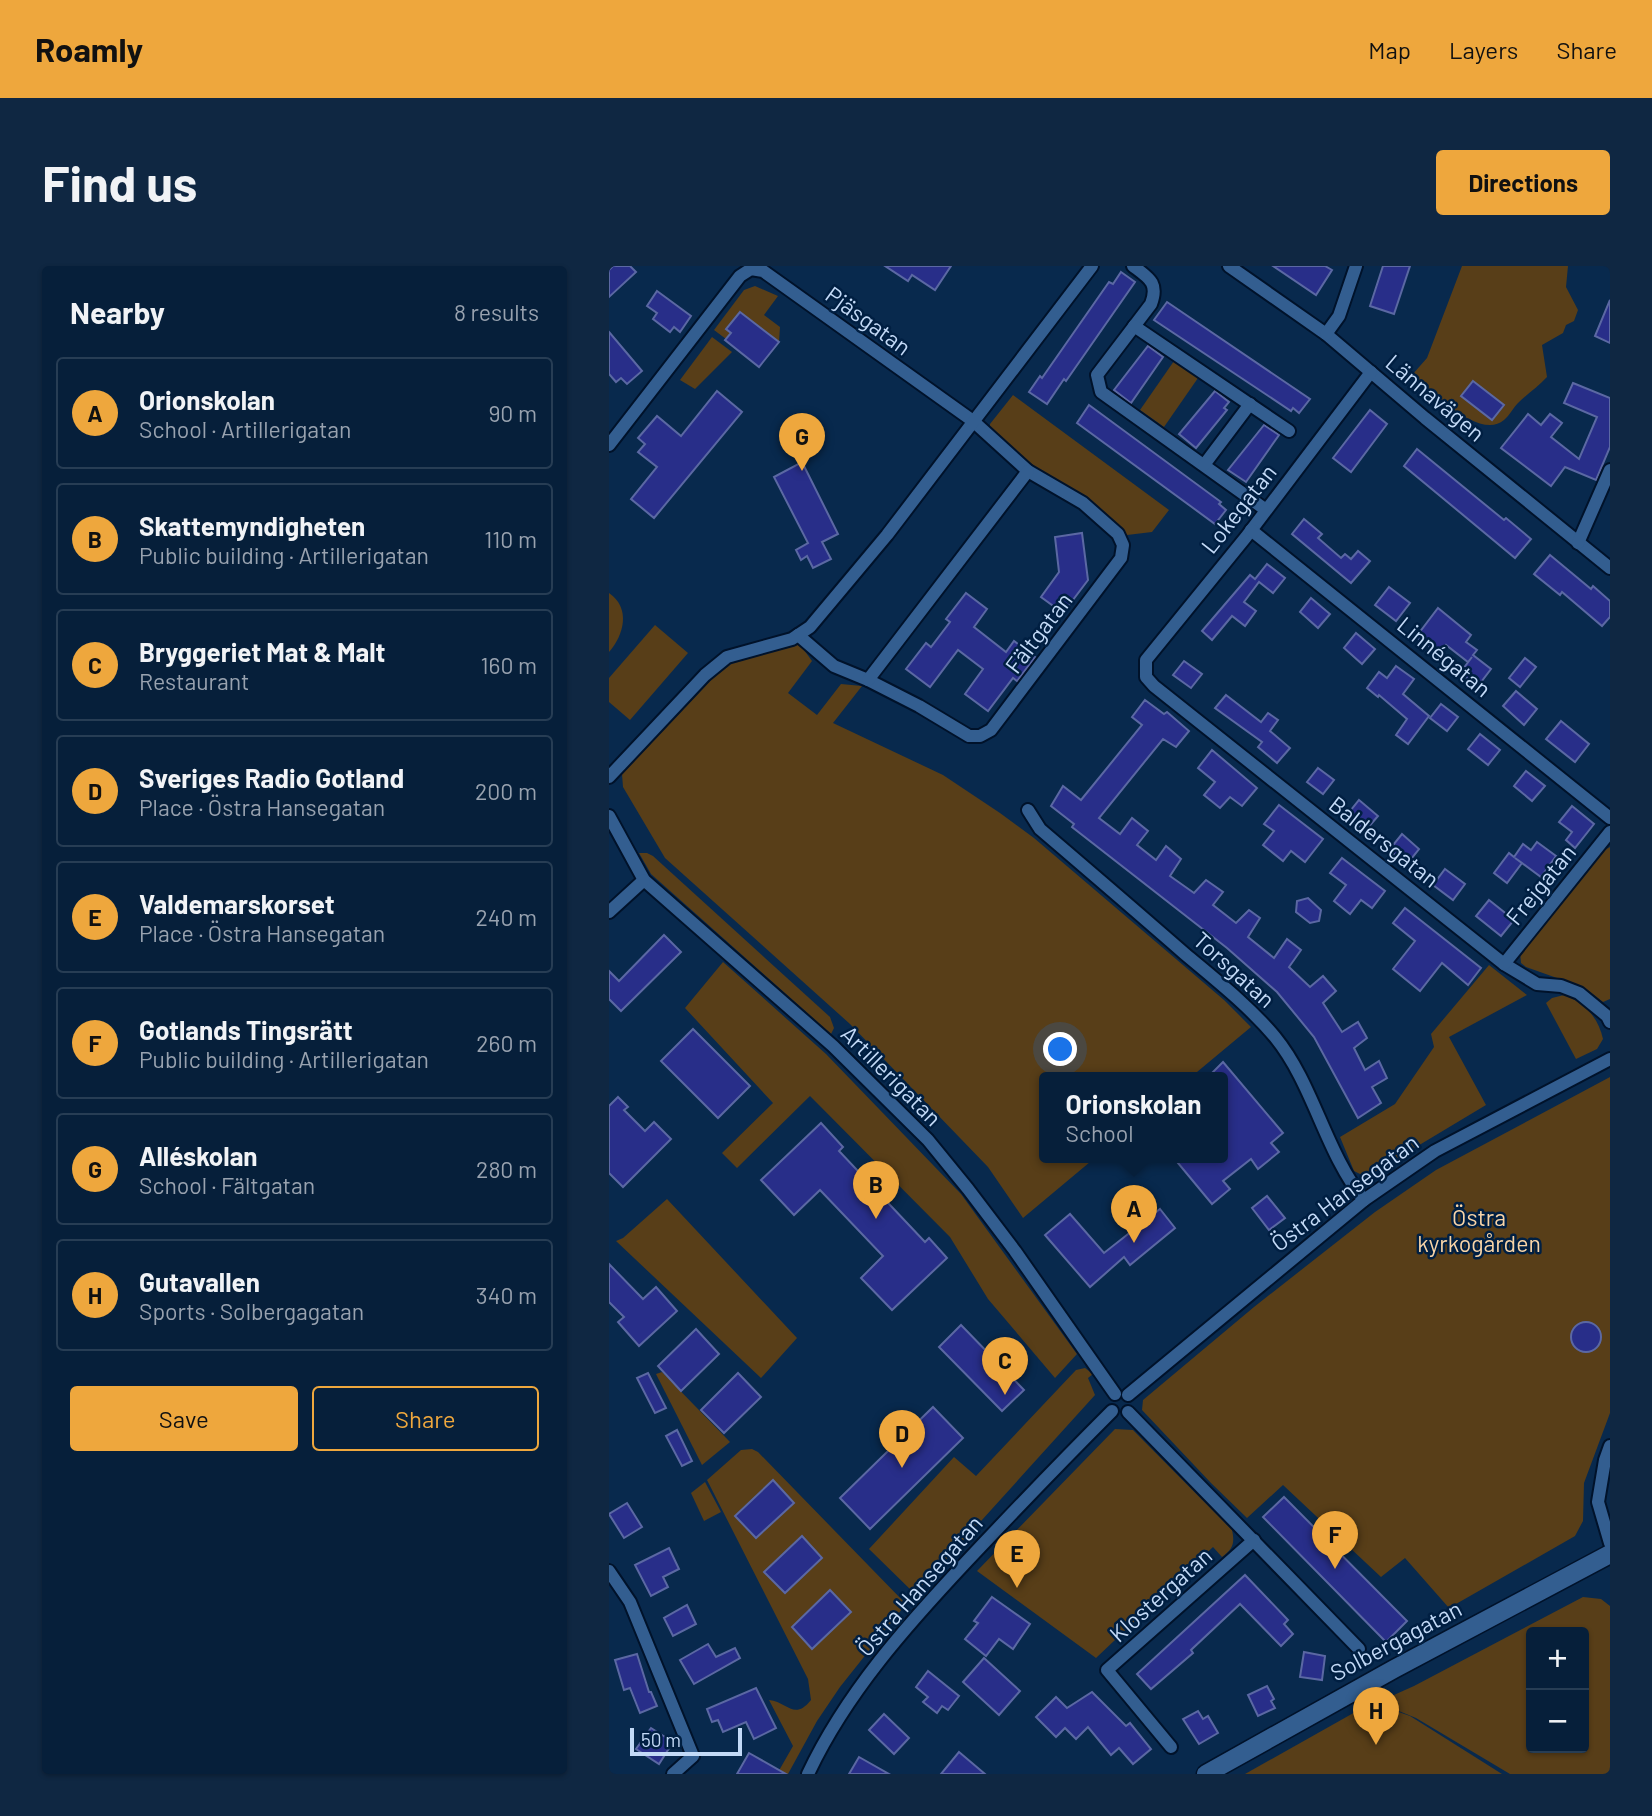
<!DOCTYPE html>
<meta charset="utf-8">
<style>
body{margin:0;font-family:Barlow,sans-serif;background:#0f2742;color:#f1f3f6}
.controls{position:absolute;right:21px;bottom:21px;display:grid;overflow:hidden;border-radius:7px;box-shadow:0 2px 5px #0004}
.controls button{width:63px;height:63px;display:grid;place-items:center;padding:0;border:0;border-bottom:2px solid #273d54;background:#061f3a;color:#f1f3f6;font:35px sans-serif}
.scale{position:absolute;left:21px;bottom:18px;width:112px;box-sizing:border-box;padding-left:7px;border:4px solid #c3daf7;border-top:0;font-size:19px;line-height:24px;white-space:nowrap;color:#c3daf7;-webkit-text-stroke:5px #001f42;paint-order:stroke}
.you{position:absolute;left:452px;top:784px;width:24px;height:24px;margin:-18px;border:5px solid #fff;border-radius:50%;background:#1a73e8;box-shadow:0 0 0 10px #1a73e833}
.badge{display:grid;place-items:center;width:46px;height:46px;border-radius:50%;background:#eea73d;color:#111;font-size:23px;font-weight:700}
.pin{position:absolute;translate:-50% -58px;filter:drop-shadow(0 2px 4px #0008)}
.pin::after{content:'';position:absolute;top:37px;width:24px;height:21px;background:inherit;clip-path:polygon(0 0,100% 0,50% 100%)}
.popup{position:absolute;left:430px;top:806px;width:189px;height:91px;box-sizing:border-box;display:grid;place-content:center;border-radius:7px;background:#061f3a;filter:drop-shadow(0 2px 5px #0005);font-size:23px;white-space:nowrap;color:#98a2af}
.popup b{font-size:26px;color:#f1f3f6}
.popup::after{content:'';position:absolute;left:50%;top:100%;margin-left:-14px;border:14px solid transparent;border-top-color:#061f3a}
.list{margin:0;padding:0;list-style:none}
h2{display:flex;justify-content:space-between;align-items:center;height:91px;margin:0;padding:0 28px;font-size:30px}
h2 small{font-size:23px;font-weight:400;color:#98a2af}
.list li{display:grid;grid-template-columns:46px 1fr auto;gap:21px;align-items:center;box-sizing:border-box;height:112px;margin:0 14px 14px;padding:0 14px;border:2px solid #273d54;border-radius:7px}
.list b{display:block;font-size:26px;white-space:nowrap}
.list p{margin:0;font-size:23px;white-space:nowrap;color:#98a2af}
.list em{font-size:23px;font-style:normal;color:#98a2af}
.actions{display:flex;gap:14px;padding:21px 28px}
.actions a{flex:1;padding:16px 0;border:2px solid #eea73d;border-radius:7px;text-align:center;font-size:24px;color:#eea73d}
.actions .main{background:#eea73d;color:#111}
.map{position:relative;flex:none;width:1001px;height:1508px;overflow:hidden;border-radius:7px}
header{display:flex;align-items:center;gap:42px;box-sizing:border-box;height:98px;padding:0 35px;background:#eea73d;color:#111}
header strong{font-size:33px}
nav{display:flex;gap:38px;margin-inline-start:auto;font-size:24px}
.intro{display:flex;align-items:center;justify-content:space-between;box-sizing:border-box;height:168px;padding:0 42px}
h1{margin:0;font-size:49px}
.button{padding:18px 32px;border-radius:7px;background:#eea73d;color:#111;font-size:24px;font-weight:700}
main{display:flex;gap:42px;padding:0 42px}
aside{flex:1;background:#061f3a;border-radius:7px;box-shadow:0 2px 5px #0004}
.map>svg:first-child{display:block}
</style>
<header>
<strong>Roamly</strong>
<nav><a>Map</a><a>Layers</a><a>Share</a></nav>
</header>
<div class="intro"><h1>Find us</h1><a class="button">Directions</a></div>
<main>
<aside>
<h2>Nearby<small>8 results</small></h2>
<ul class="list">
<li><span class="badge">A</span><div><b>Orionskolan</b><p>School · Artillerigatan</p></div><em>90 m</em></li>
<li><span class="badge">B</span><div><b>Skattemyndigheten</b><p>Public building · Artillerigatan</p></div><em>110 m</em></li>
<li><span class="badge">C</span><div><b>Bryggeriet Mat &amp; Malt</b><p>Restaurant</p></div><em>160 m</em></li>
<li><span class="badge">D</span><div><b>Sveriges Radio Gotland</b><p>Place · Östra Hansegatan</p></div><em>200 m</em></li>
<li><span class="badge">E</span><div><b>Valdemarskorset</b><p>Place · Östra Hansegatan</p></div><em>240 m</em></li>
<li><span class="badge">F</span><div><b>Gotlands Tingsrätt</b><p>Public building · Artillerigatan</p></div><em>260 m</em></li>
<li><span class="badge">G</span><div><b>Alléskolan</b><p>School · Fältgatan</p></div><em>280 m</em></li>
<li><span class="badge">H</span><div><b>Gutavallen</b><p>Sports · Solbergagatan</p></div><em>340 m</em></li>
</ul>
<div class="actions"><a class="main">Save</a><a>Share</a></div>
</aside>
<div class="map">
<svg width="1001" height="1508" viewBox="0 0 1001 1508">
<rect width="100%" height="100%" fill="#08294d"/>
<!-- green -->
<g fill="#583e18" fill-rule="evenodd">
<path d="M853,0h106l-2,21 12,23 -4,11 -8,4 -3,8 -21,12 5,32c-9,10 -20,17 -29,26 -5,5 -8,12 -14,17 -24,21 -73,-29 -92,-45l15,-17z"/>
<polygon points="146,20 169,30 155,49 171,61 170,76 131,46 117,62 122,67 117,73 105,64 135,24"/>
<polygon points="103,71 123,86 86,123 71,114"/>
<polygon points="565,95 589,112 555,161 531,144"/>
<polygon points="404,129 560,244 543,266 518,269 477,230 421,200 381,165 381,158"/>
<path d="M0,327c22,15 15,42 0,59z"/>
<polygon points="46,359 79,387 21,454 0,436 0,412"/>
<polygon points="190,377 203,395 179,427 208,449 232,418 253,420 224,457 334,509 391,547 425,572 615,734 642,761 582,811 436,811 436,891 487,891 414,952 379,901 241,758 56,592 14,521 13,508 103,413 126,395"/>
<polygon points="1001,581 1001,733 994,736 976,722 917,701 912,697 911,686 992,586"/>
<polygon points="30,587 38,587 44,590 221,751 225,762 222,768 42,608"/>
<polygon points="114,696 217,788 352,928 468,1088 446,1112 379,1033 341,971 201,830 128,902 113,887 164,837 76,742"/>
<polygon points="880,699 918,729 840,771 877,839 757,911 745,905 731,871 786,838 825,781 822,768"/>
<path d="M955,729c21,8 34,22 39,44l-6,10 -21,10 -30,-56 6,-5z"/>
<polygon points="1001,811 1001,1147 975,1217 974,1255 966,1270 840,1342 796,1292 772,1311 674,1219 638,1252 602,1217 533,1144 534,1134 645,1041 766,946 827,904"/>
<polygon points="58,933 188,1072 152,1112 7,975 14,972"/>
<polygon points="476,1102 484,1108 479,1112 486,1129 306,1328 260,1283 345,1191 367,1210 467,1104"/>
<polygon points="53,1106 121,1176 93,1199 47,1108"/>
<path d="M506,1163l18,1 99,100c3,13 1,19 -10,27l-9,-10 -117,111 -119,-87z"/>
<path d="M143,1183l6,3 148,152 -66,83 -23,34 -29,53h-11l16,-28 -24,-46c19,2 25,21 42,0l-3,-21 -101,-199 34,-30z"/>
<polygon points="96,1216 112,1246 95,1255 82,1227"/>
<path d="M974,1331l18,2 9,7v168h-100l-94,-56 -27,-11h-14l1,-4 38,-17zM975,1366v116h-53v-116z"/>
<polygon points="769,1442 784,1444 801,1450 893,1508 636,1508 748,1445"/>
</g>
<!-- building -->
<g fill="#282e89" stroke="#5b68a3" stroke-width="2">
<polygon points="4,0 21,0 27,6 0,31 0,4"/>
<polygon points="276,0 342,0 326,24 303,9 299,15"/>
<polygon points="664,0 716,0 723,4 707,29"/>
<polygon points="774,0 801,0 785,48 761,40"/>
<polygon points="512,6 526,16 457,115 455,113 438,138 420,126 431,110 433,112 500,16 504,18"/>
<polygon points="48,25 82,50 71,66 65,61 61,66 44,53 48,47 38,40"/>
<polygon points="1001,34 1001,77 986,70"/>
<polygon points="558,36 701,133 690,147 684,142 682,145 545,54"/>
<polygon points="131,46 170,76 150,101 116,74 122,67 117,63"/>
<polygon points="0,66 33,105 18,118 12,112 7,116 0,108"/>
<polygon points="539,80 554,91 522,137 505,124"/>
<polygon points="864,115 895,139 883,154 852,130"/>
<polygon points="964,117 1001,132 1001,181 987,214 956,201 942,220 892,182 919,148 932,159 941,148 953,157 942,171 970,193 988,151 955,137"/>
<polygon points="108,125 133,146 45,252 22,233 48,201 29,186 36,178 29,172 48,150 72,170"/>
<polygon points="606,125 620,136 615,142 618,144 587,182 570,168"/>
<polygon points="480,139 612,236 610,238 617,244 606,258 468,157"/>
<polygon points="761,144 778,158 742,206 724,192"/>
<polygon points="655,159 670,169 637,216 619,204"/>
<polygon points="808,183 895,254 897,252 922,273 906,292 795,200"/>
<polygon points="193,196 229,268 213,276 222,293 204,302 198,290 192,294 187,284 199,277 165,211"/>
<polygon points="695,253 713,268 709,272 732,292 736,288 742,293 749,285 761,295 742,317 683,268"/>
<polygon points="473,267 479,314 454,347 432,331 450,306 446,271"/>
<polygon points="941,289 982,323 984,320 1001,335 1001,351 993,360 953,326 951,329 925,308"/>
<polygon points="658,298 676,312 664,327 650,316 635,336 647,345 636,360 623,350 603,374 593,365 641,309 646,313"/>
<polygon points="780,321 801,337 787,355 766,339"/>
<polygon points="357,327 378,343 365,361 397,386 405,375 426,391 408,415 404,412 379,445 356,428 374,403 349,384 321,421 297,403 317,377 322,381 341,356 337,353"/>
<polygon points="702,332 721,348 709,362 691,346"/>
<polygon points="829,342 862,369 857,376 868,384 864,389 882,403 869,420 851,407 863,391 859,396 837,379 830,388 807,371"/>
<polygon points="747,367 766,383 753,398 735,382"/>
<polygon points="916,392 927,401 911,421 900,412"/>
<polygon points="575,395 593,408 582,422 564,409"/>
<polygon points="787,400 805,413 794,428 820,450 799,478 787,469 798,453 770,429 769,431 758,422 770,406 778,412"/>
<polygon points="907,425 928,443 915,459 894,440"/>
<polygon points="617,429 652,456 659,447 669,454 661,465 681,482 668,497 649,481 653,476 606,442"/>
<polygon points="536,434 555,448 558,446 580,465 567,481 554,473 490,552 511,568 523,552 539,565 528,579 547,594 557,580 572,593 561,610 585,627 597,614 614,626 604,639 627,657 640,644 651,652 639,671 665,692 678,673 692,684 680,701 701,721 714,710 727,725 714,737 733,766 749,756 758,772 745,782 756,804 770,795 778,812 763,821 772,837 749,852 705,771 668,726 618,682 463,561 465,558 442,540 454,520 472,534 533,459 523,451"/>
<polygon points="832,438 849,451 838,465 821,452"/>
<polygon points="952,455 980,478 966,496 937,473"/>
<polygon points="871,468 891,484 879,499 859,483"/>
<polygon points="603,484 648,522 633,540 621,531 611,542 595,529 606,516 589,502"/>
<polygon points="709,502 725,514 714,528 698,516"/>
<polygon points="917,505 936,520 923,535 905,520"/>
<polygon points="750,534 769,550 756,565 738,549"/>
<polygon points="670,539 714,573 696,596 682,585 674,595 654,579 665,565 655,558"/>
<polygon points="963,540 985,558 966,582 957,574 963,566 950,556"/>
<polygon points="793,568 810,583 798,598 780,584"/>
<polygon points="928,576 947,590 932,611 906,592 913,597 898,617 885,607 900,587 905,591 914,578 922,584"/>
<polygon points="733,592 776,625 763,642 752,634 741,648 725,635 737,619 721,607"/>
<polygon points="836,603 856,618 844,634 824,619"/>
<polygon points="699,632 712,644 710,655 701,657 687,646 688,635"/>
<polygon points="880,634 905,654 892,670 867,650"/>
<polygon points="796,642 872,702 859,719 833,697 811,725 784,703 806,675 784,657"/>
<polygon points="55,669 72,686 12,745 0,733 0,705 10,715"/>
<polygon points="84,763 141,820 109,852 52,795"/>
<polygon points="614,796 674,867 662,877 670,886 649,903 642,893 614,915 621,923 603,938 564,891 614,891 614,811 599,811"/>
<polygon points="9,831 19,841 15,844 36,865 45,856 62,873 14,921 0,907 0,840"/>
<polygon points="212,857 234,881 230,885 316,976 320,972 338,992 283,1044 252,1012 274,990 211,924 185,949 152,914"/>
<polygon points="658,930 676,952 660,964 643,942"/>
<polygon points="551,943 566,962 521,999 515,991 481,1021 436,969 461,948 495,987"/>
<polygon points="0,998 34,1033 47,1021 68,1045 30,1080 9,1056 15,1051 0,1036"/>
<circle cx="977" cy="1071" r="15"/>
<polygon points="352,1059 415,1124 393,1145 330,1081"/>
<polygon points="87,1063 110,1088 72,1125 49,1100"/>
<polygon points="39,1107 57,1142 46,1147 28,1112"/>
<polygon points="129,1107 152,1131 115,1167 92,1144"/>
<polygon points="324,1141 354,1172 261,1263 231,1232"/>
<polygon points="68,1164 83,1195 73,1200 57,1170"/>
<polygon points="164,1214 185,1237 147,1272 126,1250"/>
<polygon points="675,1231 798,1355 777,1376 654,1251"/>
<polygon points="18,1237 33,1261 15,1272 0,1248"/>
<polygon points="193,1270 213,1292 176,1327 155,1306"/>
<polygon points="60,1282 70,1303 54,1311 59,1321 42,1330 26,1299"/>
<polygon points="636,1309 679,1354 675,1358 684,1368 672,1380 631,1338 582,1384 584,1387 542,1423 528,1408"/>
<polygon points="221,1324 242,1346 203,1383 183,1361"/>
<polygon points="383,1331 421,1358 404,1383 390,1373 377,1390 356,1373 369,1357 365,1355"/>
<polygon points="78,1339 87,1358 64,1370 55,1352"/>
<polygon points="99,1378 107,1391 126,1382 131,1392 85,1418 71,1394"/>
<polygon points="695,1386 716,1390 713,1414 691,1411"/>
<polygon points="28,1388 40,1426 42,1426 48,1440 31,1447 21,1422 15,1424 6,1394"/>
<polygon points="375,1392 411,1425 390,1449 354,1416"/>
<polygon points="319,1405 350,1430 339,1444 333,1440 328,1447 314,1436 319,1431 307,1421"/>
<polygon points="658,1420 665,1433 662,1435 666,1442 649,1450 639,1429"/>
<polygon points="147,1422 167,1462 145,1473 137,1456 114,1466 109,1454 103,1456 98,1443"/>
<polygon points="483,1426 517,1460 521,1457 542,1483 524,1498 510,1482 502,1489 479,1461 467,1473 456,1462 447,1471 427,1451 447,1431 458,1442"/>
<polygon points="589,1445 594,1453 599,1450 609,1467 590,1478 574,1453"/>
<polygon points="275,1448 300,1472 285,1488 260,1464"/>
<polygon points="42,1462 64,1476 50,1498 27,1483"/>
<polygon points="350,1486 376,1508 332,1508"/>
<polygon points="140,1487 177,1508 128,1508"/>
<polygon points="250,1491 280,1508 240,1508"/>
</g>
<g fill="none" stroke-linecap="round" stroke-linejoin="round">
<!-- street casing -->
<g stroke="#00122a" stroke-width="16">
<g id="street">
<path d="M524,0c16,12 26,17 18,38l-54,71 4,17 165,118"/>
<polyline points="620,0 717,68 816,152 1001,302"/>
<polyline points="525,60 680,165"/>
<polyline points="717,68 730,50 747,0"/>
<polyline points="762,106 637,271 537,394 537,411 545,420 895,698 928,718 952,720 970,727 998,750 1001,756"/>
<polyline points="0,179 131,10 142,3 154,5 364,155 419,205 474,237 509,268 514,279 512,292 382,464 371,470 360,470 310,440 259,414 225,400 189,369"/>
<polyline points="595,199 641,138"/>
<polyline points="642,264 1001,552"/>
<polyline points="969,277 1001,204"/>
<polyline points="259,414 419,205"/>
<polyline points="0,511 96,409 118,391 183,373 201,361 278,269 483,0"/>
<path d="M419,544l12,19c48,41 97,83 145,125 31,26 64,52 90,83 39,48 50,115 89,163"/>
<polyline points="0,550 35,614 224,780 319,874 359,923 406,985 506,1128"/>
<polyline points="0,646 35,614"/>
<polyline points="895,698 1001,566"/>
<polyline points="519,1129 755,934 826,885 1001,793"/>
<polyline points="519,1146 750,1383"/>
<polyline points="1001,1180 996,1194 989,1236 1001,1277"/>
<polyline points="0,1305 21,1336 84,1490 64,1508"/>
<polyline points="562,1481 498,1404 645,1274"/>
<path d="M199,1508c38,-81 99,-149 159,-213 48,-51 96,-101 145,-150"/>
</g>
</g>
<!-- secondary casing -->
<g stroke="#00122a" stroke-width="21">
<polyline id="secondary" points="597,1508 785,1403 1001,1288"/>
</g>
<!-- street -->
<use href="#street" stroke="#335e90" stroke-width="12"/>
<!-- secondary -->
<use href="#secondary" stroke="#335e90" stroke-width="18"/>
</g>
<g text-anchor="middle" stroke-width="5" stroke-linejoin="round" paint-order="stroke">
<!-- street labels -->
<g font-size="23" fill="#c3daf7" stroke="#001f42">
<text transform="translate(259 55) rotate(36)" y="8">Pjäsgatan</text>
<text transform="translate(826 132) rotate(40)" y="8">Lännavägen</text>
<text transform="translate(630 243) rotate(-52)" y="8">Lokegatan</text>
<text transform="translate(430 367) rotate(-53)" y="8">Fältgatan</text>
<text transform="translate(835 391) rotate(39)" y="8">Linnégatan</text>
<text transform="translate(775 576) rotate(38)" y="8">Baldersgatan</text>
<text transform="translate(932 619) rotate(-51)" y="8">Frejgatan</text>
<text transform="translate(625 704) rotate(42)" y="8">Torsgatan</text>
<text transform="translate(282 810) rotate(45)" y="8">Artillerigatan</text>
<text transform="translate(736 927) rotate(-37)" y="8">Östra Hansegatan</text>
<text transform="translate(311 1320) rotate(-49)" y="8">Östra Hansegatan</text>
<text transform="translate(552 1329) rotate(-42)" y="8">Klostergatan</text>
<text transform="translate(787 1375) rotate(-28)" y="8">Solbergagatan</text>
</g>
<!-- park labels -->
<g font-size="23" fill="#f9d5a7" stroke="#001f42">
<text x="870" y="960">Östra<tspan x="870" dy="26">kyrkogården</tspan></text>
</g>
</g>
</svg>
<div class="controls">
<button>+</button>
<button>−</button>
</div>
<div class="scale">50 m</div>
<div class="you"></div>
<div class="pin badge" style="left:525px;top:977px">A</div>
<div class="popup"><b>Orionskolan</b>School</div>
<div class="pin badge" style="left:267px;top:953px">B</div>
<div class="pin badge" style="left:396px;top:1129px">C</div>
<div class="pin badge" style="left:293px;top:1202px">D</div>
<div class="pin badge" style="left:408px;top:1322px">E</div>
<div class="pin badge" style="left:726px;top:1303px">F</div>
<div class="pin badge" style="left:193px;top:205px">G</div>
<div class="pin badge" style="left:767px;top:1479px">H</div>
</div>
</main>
